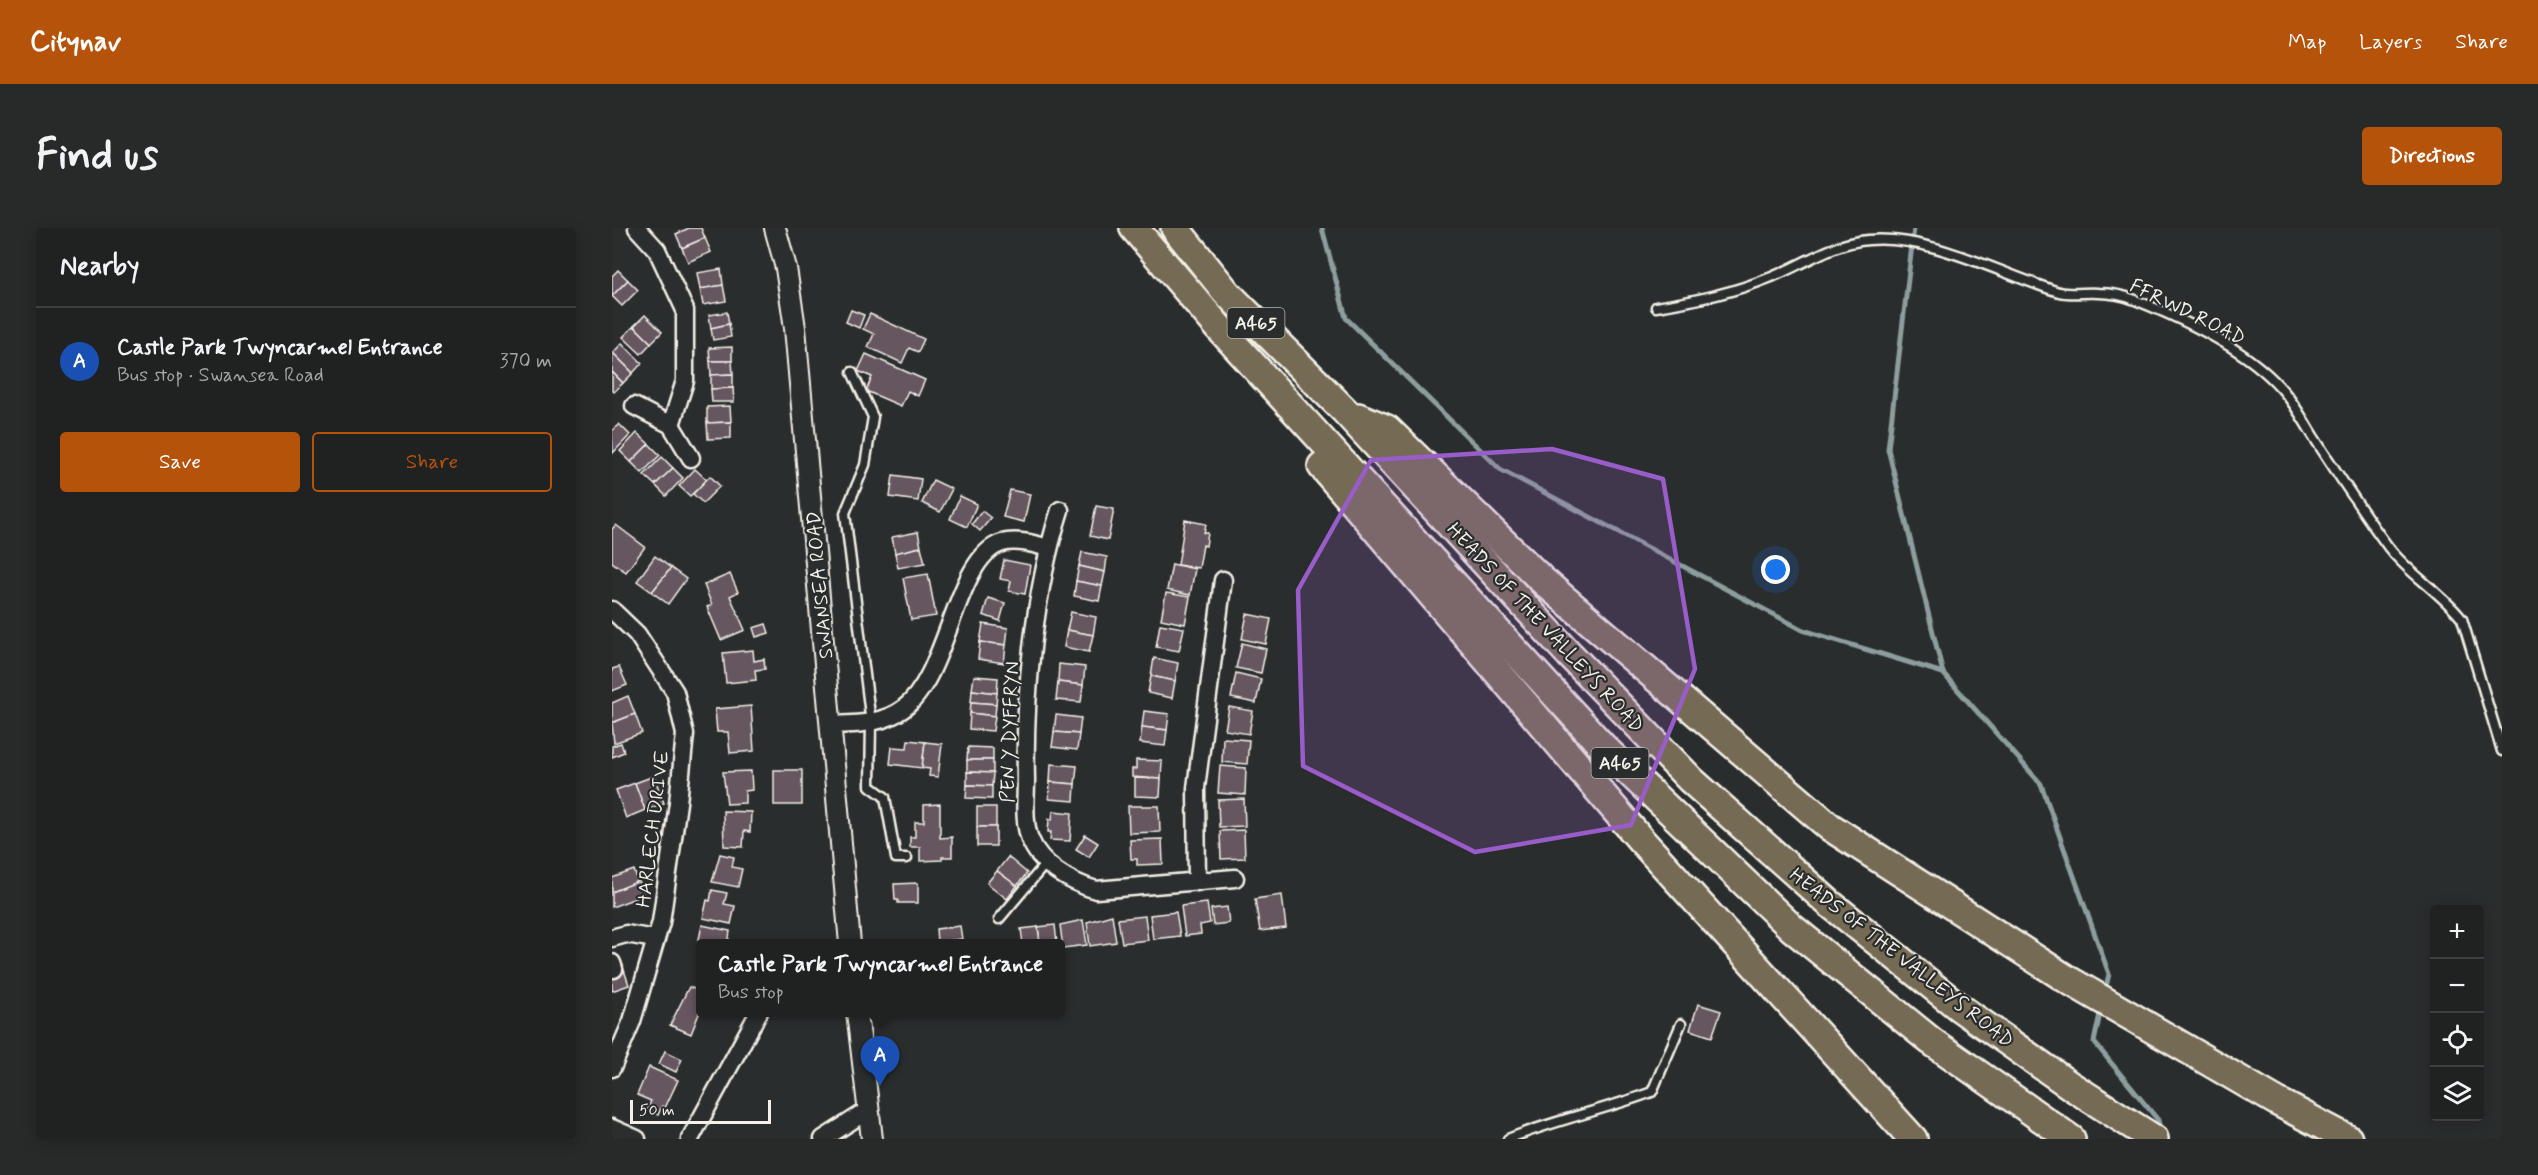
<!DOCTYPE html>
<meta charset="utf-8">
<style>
body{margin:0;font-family:Mynerve,sans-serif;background:#282a2a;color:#f1f3f6}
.controls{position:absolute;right:18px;bottom:18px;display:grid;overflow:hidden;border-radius:6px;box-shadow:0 3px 15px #0003}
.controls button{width:54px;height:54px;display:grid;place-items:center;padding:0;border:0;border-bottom:2px solid #3d3f40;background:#202222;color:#f1f3f6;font:30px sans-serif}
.scale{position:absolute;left:18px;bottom:15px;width:141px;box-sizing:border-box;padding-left:6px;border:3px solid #f4f1e8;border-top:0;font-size:16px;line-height:21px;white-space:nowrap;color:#f4f1e8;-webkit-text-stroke:4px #2a2d2e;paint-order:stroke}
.you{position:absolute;left:1164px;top:342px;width:21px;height:21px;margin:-15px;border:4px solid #fff;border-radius:50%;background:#1a73e8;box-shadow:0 0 0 9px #1a73e833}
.badge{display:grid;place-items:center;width:39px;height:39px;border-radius:50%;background:#b45309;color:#fff;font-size:20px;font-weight:700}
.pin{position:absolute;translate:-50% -50px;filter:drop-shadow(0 2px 3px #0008)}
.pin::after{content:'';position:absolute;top:32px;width:21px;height:18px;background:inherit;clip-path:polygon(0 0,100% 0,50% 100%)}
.popup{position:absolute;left:84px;top:711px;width:369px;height:78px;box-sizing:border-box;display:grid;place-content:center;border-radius:6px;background:#202222;filter:drop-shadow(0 2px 4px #0005);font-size:20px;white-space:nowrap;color:#a2a4a5}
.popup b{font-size:22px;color:#f1f3f6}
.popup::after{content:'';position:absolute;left:50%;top:100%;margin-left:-12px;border:12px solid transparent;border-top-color:#202222}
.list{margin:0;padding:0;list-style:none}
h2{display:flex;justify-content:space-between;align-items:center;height:78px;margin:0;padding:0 24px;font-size:26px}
h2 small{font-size:20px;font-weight:400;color:#a2a4a5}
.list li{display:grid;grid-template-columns:39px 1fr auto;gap:18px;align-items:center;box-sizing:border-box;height:108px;padding:0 24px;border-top:2px solid #3d3f40}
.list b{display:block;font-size:22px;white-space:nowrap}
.list p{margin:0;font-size:20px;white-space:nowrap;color:#a2a4a5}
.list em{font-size:20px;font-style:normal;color:#a2a4a5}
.actions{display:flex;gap:12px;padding:18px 24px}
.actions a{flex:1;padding:14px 0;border:2px solid #b45309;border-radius:6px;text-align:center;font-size:21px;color:#b45309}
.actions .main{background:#b45309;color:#fff}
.icon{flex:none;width:33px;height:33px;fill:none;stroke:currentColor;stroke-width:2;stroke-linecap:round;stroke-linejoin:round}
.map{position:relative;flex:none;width:1890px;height:911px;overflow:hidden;border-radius:6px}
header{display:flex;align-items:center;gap:36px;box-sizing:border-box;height:84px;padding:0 30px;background:#b45309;color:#fff}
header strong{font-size:28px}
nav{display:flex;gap:33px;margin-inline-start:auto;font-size:21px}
.intro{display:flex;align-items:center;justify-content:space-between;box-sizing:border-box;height:144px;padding:0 36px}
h1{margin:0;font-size:42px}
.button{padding:15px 27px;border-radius:6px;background:#b45309;color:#fff;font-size:21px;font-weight:700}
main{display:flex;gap:36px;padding:0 36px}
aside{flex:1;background:#202222;border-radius:6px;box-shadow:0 3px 15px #0003}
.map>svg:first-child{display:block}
</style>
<header>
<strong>Citynav</strong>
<nav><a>Map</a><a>Layers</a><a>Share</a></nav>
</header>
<div class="intro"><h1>Find us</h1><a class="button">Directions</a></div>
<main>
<aside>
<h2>Nearby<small></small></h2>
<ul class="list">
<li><span class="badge" style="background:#1a4fb4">A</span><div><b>Castle Park Twyncarmel Entrance</b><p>Bus stop · Swansea Road</p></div><em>370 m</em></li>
</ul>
<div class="actions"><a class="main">Save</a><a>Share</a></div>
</aside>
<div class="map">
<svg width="1890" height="911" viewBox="0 0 1890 911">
<rect width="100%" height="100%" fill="#2a2d2e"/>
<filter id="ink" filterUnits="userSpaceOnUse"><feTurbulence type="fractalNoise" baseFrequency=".0167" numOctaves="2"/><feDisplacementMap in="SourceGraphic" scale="12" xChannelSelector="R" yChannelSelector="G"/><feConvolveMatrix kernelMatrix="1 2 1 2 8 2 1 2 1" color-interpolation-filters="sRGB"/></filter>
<g filter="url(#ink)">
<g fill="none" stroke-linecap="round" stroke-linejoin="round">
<!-- stream -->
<g stroke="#8d9e9e" stroke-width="5">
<polyline points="710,0 734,90 888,241 1191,402 1331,445 1429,556 1497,746 1493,763"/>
<polyline points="1302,0 1276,221 1331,445"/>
<polyline points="1489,781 1482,814 1546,892 1549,906"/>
</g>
</g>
<!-- building -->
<g fill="#655661" stroke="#f4f1e8" stroke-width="1.5">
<polygon points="77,0 89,0 93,10 70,20 64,6"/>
<polygon points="93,10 99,24 76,34 70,20"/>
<polygon points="109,41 111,57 88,61 85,45"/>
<polygon points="6,42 16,52 0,68 0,48"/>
<polygon points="16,52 26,62 10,78 0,68"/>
<polygon points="111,57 114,73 91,77 88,61"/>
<polygon points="239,82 252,87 247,100 234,94"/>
<polygon points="115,84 117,96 99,100 97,87"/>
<polygon points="258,86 312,111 306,124 297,120 290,135 256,119 262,106 251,101"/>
<polygon points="33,87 50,104 39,115 22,98"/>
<polygon points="117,96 119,109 101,112 99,100"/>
<polygon points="22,98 39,115 29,126 11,109"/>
<polygon points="10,115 30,135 21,145 1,125"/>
<polygon points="120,119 120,133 98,133 97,120"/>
<polygon points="1,125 21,145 11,155 0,144"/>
<polygon points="254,126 313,152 306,168 296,163 289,178 254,163 260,149 246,143"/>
<polygon points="98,133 120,133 121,146 99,147"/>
<polygon points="0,144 11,155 2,164 0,163"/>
<polygon points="121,146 121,160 99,161 99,147"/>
<polygon points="121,160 122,174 100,174 99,161"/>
<polygon points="118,178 119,194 95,195 95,179"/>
<polygon points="119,194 119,210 96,211 95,195"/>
<polygon points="7,196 18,207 1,225 0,203"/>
<polygon points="25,205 37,216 19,234 8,223"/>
<polygon points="37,216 48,227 30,245 19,234"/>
<polygon points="50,229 61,240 43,257 32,247"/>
<polygon points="61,240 71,250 54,268 43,257"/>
<polygon points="83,241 95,252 78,268 67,258"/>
<polygon points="281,247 309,251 306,273 278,269"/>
<polygon points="98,248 108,258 91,275 81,266"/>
<polygon points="321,252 340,261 328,284 310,275"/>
<polygon points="398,262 418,266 412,294 391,289"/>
<polygon points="348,268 365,276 355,299 338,291"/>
<polygon points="484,278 502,281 496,312 478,308"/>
<polygon points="370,283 379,290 368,303 360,296"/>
<polygon points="573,292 594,296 592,305 596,305 594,318 591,317 587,340 566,337"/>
<polygon points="4,297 33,319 14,344 0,334 0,301"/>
<polygon points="306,304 309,319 283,325 280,309"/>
<polygon points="309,319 313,335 286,340 283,325"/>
<polygon points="470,324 495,329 493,344 467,338"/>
<polygon points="43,328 59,340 40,364 25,353"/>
<polygon points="392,332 418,337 413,366 397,363 399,353 388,351"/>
<polygon points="560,336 583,341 578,367 555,362"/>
<polygon points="467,338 493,344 490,358 464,353"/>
<polygon points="59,340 74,351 56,376 40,364"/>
<polygon points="118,346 126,364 118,368 133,402 109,412 95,379 100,377 92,357"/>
<polygon points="316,346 324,388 299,392 291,350"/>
<polygon points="464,353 490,358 487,373 462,368"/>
<polygon points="554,365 578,369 573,396 549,391"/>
<polygon points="376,370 393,375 388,393 371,387"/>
<polygon points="459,384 484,389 481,407 455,402"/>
<polygon points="635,386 659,391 654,416 630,411"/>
<polygon points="154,396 157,405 144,409 141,400"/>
<polygon points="371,396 396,400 394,417 368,414"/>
<polygon points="548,396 572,400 567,423 544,419"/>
<polygon points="455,402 481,407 477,424 452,419"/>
<polygon points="368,414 394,417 392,435 366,431"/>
<polygon points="630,415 654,421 649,445 624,440"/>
<polygon points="141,422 142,433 152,431 153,441 143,442 144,452 114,455 111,425"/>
<polygon points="542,430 566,435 563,453 539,448"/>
<polygon points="447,436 473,439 471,457 446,454"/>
<polygon points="7,439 15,457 0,463 0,441"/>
<polygon points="624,445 649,451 644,475 619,470"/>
<polygon points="362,448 386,450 385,465 360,462"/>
<polygon points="539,448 563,453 560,470 536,465"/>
<polygon points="446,454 471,457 469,474 444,472"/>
<polygon points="360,462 385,465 384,476 359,474"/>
<polygon points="16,468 23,486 0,495 0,475"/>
<polygon points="359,474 384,476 383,488 358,485"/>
<polygon points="139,478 142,523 118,525 116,504 105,504 103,481"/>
<polygon points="617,479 641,483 637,506 613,502"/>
<polygon points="532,483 557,486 555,502 530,499"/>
<polygon points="358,485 383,488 381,503 357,501"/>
<polygon points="23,486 30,505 2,515 0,495"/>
<polygon points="444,487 469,490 467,506 442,504"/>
<polygon points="530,499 555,502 553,518 528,515"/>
<polygon points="442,504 467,506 465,522 440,519"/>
<polygon points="611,510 637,512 635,536 610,534"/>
<polygon points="296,512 313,514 310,540 278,536 280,519 295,520"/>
<polygon points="313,514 330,516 326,549 317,548 318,541 310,540"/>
<polygon points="9,515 12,524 0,529 0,518"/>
<polygon points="356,519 381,520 381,532 355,532"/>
<polygon points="355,532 381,532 381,545 355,544"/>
<polygon points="524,532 550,533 549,551 520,549 520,541 524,541"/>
<polygon points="439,536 465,538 463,556 438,554"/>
<polygon points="608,538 634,540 633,567 606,565"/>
<rect x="162" y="542" width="28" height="35"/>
<polygon points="139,543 140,562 133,563 133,575 115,576 111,544"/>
<polygon points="355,544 381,545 380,558 355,557"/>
<polygon points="42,548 52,575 33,582 23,555"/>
<polygon points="523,550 549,551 548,569 523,568"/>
<polygon points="438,554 463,556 462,573 437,571"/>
<polygon points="23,555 33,582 14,590 4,562"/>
<polygon points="355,557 380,558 380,571 354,570"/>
<polygon points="632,571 633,598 607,599 606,572"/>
<polygon points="328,576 328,610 340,609 340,629 330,629 330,632 308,633 308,619 298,619 298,609 303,609 303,594 312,594 312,577"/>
<polygon points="516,578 547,578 548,604 517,605"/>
<rect x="365" y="579" width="19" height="20"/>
<polygon points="111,583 139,584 138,604 132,603 131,619 112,618"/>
<polygon points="441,583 460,585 458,613 438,612 439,604 436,604 437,591 440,592"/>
<rect x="365" y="599" width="19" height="19"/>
<polygon points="632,602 633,630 609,631 608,603"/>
<polygon points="473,607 486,615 477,629 464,621"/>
<polygon points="550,611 551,636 525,637 525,631 519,631 518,612"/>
<polygon points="108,626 122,629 120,639 130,641 126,659 100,654"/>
<polygon points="396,629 415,645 405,658 385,643"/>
<polygon points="22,642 26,654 0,664 0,650"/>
<polygon points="385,643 405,658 395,671 375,655"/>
<polygon points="27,653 32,667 0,679 0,664"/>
<polygon points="306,655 306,675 286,675 286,672 283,672 282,656"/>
<polygon points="100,662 115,665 112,676 123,678 119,696 91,690 95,672 98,673"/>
<polygon points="670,667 674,700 648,703 643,671"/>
<polygon points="595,675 598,695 588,697 589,706 573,708 569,678"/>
<polygon points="615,679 617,695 601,697 599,681"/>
<polygon points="564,684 568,708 541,711 538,687"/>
<polygon points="500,687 504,714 478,718 475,694"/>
<polygon points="533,688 536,712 510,715 506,691"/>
<polygon points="471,692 475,717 451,720 448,697"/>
<polygon points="90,697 118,703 116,716 86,716"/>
<polygon points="443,697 445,716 428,716 426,699"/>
<polygon points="348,698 350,711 325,714 324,701"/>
<polygon points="426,699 428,716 411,716 409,701"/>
<polygon points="12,742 17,757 0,763 0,746"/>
<polygon points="77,759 88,763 88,783 79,806 58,797"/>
<polygon points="1086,776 1109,783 1100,809 1078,802"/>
<polygon points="53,823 70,831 64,844 47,836"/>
<polygon points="37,839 66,852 53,880 50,878 46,887 35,882 39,873 25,867"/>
</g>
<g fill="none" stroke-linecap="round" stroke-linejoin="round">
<!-- service casing -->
<g stroke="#f4f1e8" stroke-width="13">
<g id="service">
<path d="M1044,79c39,-6 76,-14 113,-29 34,-13 62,-35 99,-38 60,-6 133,34 191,52 12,3 26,0 39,1 13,0 25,2 37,7 48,19 111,49 145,87 15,16 24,35 35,52 24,37 48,74 74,109 21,27 52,44 73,71l40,132"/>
<polyline points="240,144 261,189 253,237 233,285 259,495 258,558 273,569 284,630 295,630"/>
<polyline points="387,691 435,634"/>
<path d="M896,911c47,-19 96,-29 144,-47l29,-68"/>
</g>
</g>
<!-- minor casing -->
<g stroke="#f4f1e8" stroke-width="21">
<g id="minor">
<polyline points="25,0 45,22 73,82 73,153 59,197"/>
<polyline points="22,178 59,197 79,230"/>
<path d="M448,282c-26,82 -36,184 -34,270 0,18 -3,41 4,59 10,26 40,43 66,51l139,-12"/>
<polyline points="0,382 25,406 63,464 73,506 66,575 49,694 20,793 0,840"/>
<path d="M220,497c24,-1 51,-1 71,-16 46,-34 52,-152 99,-166 15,-4 32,1 46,5"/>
<polyline points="585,654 584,560 611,352"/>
<polyline points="0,710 14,706 43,711"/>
<polyline points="0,735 2,741"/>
<polyline points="0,900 25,911"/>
<polyline points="78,911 147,784"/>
<polyline points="211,911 255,883"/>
</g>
</g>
<!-- tertiary casing -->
<g stroke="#f4f1e8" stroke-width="24">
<g id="tertiary">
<polyline points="163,0 174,40 183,100 238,716"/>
<polyline points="245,784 260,911"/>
</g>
</g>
<!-- trunk casing -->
<g stroke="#f4f1e8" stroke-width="32">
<g id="trunk">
<polyline points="522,0 609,102 992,520 1180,700 1319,813 1459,911"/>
<polyline points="563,0 615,65 733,183 958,427 1079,552 1217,675 1348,780 1459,858 1542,911"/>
<polyline points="746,189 775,201 930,352 1218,599 1453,750 1666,874 1736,911"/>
<polyline points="710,238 1029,612 1301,911"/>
</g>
</g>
<!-- service -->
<use href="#service" stroke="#2a2d2e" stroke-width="8"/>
<!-- minor -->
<use href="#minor" stroke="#2a2d2e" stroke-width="16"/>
<!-- tertiary -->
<use href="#tertiary" stroke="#2a2d2e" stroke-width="20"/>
<!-- trunk -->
<use href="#trunk" stroke="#756b52" stroke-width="27"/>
</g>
</g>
<!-- marked area -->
<path fill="#995dc9" fill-opacity="0.2" stroke="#995dc9" stroke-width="4.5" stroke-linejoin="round" d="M940,221l111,30 32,190 -64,156 -156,27 -172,-86 -5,-176 73,-130z"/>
<g text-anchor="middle" stroke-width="4.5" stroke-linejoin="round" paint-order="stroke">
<!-- shield labels -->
<g fill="#2a2d2e" stroke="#b7b6b0" stroke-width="1.5">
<rect x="615.5" y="80" width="57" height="30" rx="4.5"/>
<rect x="979.5" y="520" width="57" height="30" rx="4.5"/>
</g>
<g font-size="18" font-weight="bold" fill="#f4f1e8">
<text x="644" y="101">A465</text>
<text x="1008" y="541">A465</text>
</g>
<!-- street labels -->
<g font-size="20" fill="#f4f1e8" stroke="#2a2d2e">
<text transform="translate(1576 83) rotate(26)" y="7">FFRWD ROAD</text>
<text transform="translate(207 357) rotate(-95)" y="7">SWANSEA ROAD</text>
<text transform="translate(934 399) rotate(47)" y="7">HEADS OF THE VALLEYS ROAD</text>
<text transform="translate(397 504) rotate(-88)" y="7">PEN Y DYFFRYN</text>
<text transform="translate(40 601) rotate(-83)" y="7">HARLECH DRIVE</text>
<text transform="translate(1290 729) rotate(38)" y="7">HEADS OF THE VALLEYS ROAD</text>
</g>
</g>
</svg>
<div class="controls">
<button>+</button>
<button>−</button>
<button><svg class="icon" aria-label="locate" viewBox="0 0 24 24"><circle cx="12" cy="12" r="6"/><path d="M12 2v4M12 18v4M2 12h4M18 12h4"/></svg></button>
<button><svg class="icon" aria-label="layers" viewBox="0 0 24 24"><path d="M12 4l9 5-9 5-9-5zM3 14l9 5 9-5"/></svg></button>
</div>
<div class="scale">50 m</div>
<div class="you"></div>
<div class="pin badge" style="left:268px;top:858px;background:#1a4fb4">A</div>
<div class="popup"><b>Castle Park Twyncarmel Entrance</b>Bus stop</div>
</div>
</main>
